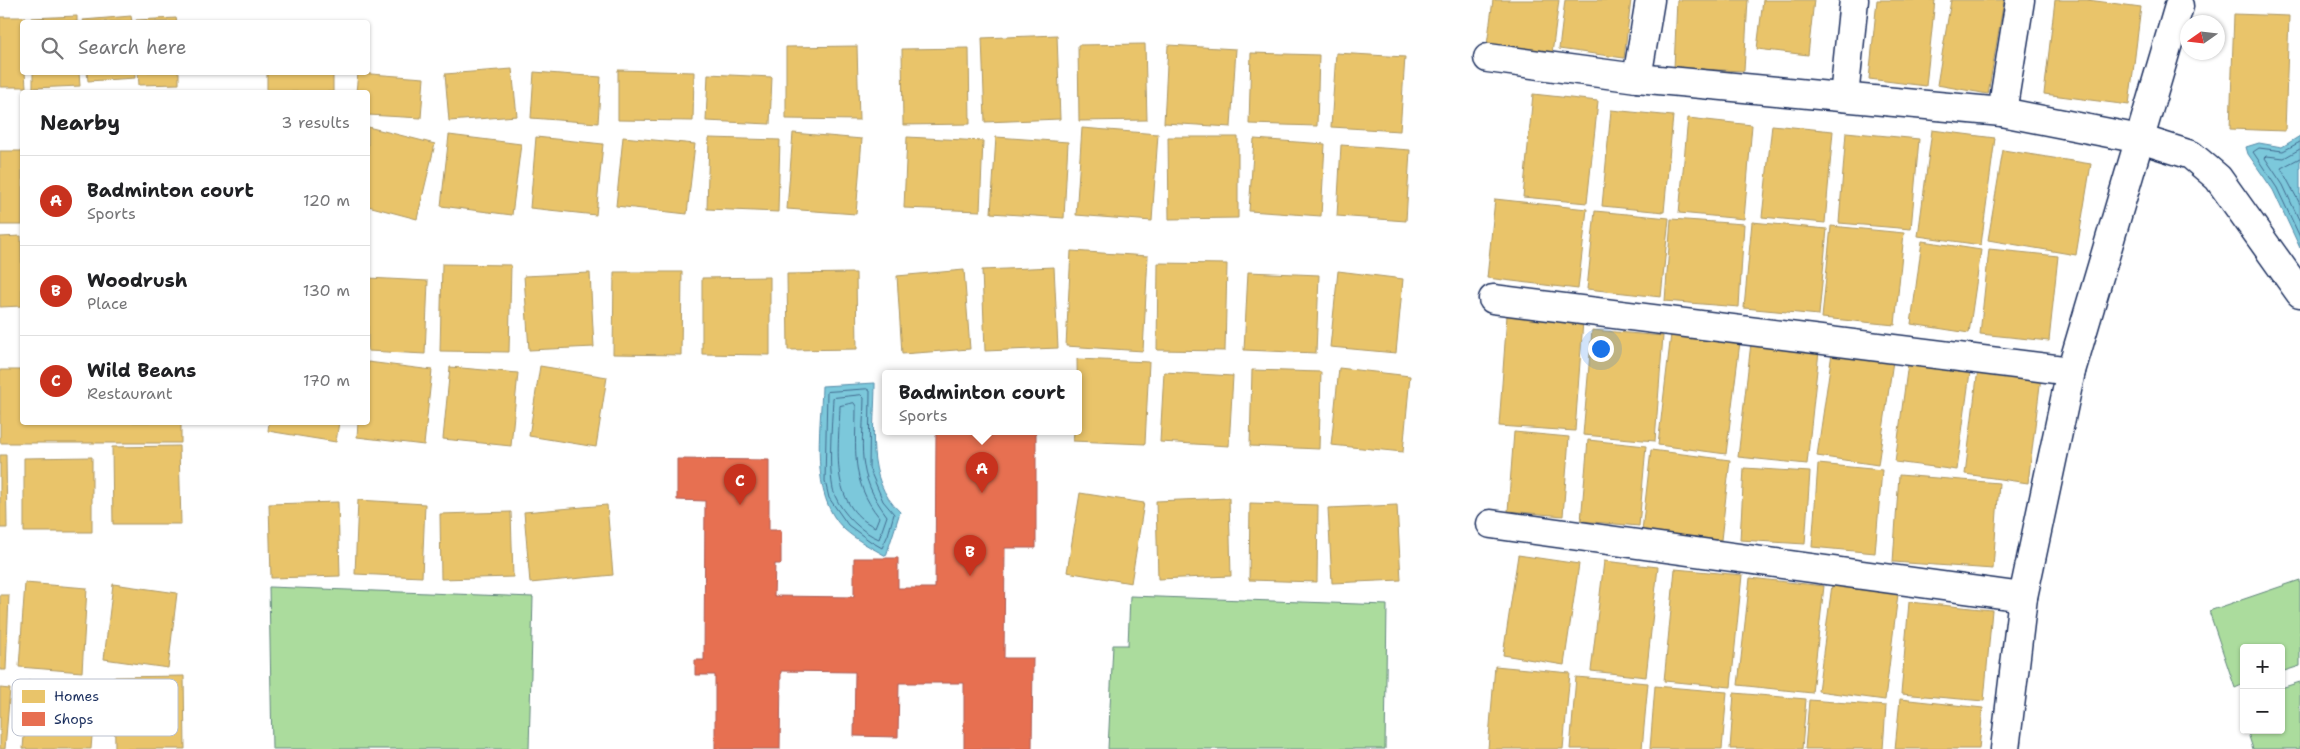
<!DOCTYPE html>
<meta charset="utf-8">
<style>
body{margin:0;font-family:"Shantell Sans",sans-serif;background:#f6f6f6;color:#202124}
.controls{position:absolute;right:15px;bottom:15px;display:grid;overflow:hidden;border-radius:5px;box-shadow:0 1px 4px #0004}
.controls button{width:45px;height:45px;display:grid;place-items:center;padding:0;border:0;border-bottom:1px solid #e0e0e0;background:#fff;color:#202124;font:25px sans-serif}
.compass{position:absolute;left:2180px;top:15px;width:45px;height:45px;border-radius:50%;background:#fff;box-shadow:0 1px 4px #0004;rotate:256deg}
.you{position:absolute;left:1600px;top:348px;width:18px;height:18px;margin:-12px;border:4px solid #fff;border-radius:50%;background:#1a73e8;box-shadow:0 0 0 8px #1a73e833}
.badge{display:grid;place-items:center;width:32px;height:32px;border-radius:50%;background:#c8321e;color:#fff;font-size:16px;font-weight:700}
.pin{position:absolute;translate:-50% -41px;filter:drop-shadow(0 1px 2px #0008)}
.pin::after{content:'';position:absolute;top:26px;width:18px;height:15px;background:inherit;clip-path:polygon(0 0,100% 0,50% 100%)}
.popup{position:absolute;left:882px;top:370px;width:200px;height:65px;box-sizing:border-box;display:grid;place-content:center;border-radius:5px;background:#fff;filter:drop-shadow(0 1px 4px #0005);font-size:16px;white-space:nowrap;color:#757577}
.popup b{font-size:19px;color:#202124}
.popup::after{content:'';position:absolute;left:50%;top:100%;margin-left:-10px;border:10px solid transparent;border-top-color:#fff}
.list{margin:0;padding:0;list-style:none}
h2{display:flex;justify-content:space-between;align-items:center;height:65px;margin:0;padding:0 20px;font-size:21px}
h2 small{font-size:16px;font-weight:400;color:#757577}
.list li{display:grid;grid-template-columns:32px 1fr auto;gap:15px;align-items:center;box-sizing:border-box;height:90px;padding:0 20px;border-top:1px solid #e0e0e0}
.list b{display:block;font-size:19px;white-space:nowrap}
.list p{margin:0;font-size:16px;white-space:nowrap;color:#757577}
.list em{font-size:16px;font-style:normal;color:#757577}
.icon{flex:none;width:28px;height:28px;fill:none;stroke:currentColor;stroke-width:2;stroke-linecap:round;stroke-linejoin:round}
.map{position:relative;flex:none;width:2300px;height:749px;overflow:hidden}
.search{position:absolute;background:#fff;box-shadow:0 1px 4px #0004;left:20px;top:20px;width:350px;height:55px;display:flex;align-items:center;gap:12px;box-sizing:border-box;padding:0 18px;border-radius:5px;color:#757577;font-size:19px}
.panel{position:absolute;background:#fff;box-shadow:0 1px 4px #0004;left:20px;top:90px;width:350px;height:335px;border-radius:5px}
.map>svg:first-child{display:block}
</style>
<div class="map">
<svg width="2300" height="749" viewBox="0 0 2300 749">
<rect width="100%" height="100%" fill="#fff"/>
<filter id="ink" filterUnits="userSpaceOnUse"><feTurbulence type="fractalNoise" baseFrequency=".02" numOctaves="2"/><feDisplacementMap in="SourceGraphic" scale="10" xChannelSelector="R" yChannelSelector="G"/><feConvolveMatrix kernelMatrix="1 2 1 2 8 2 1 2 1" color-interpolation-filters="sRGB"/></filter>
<g filter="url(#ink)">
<!-- green -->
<g fill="#abdc9d" stroke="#63867e">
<polygon points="2300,580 2300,666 2281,672 2281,648 2244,648 2244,684 2235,688 2209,611"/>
<polygon points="269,587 533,597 529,749 272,749"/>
<polygon points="1130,596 1387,605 1385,749 1108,749 1113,645 1128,645"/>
<polygon points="2300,682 2300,749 2253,749 2247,730 2281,730 2281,688"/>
</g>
<!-- water -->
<g fill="#7cc8db" stroke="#558ba9">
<polygon points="2300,136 2300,248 2273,190 2248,154 2246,147 2259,143 2282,147"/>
<path d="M875,383c0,45 -11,95 25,129l-14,44c-14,-8 -30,-16 -42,-27 -35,-34 -23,-99 -22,-143z"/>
</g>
<!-- homes -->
<g fill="#e9c46a" stroke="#ab9766">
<polygon points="1493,0 1559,0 1552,54 1487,45"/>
<polygon points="1565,0 1631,0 1624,58 1559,49"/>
<polygon points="1677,0 1748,0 1744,71 1674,68"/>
<polygon points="1763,0 1814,0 1808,55 1757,49"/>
<polygon points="1877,0 1935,0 1926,86 1869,79"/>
<polygon points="1951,0 2004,0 1988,94 1937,85"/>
<polygon points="2055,0 2088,0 2141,7 2129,105 2044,94"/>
<polygon points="2234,14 2289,16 2285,131 2230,129"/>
<polygon points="77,16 77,22 31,22 31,18"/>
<polygon points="131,16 132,22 84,22 83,20"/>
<polygon points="0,17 25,17 25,22 22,22 22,72 25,72 26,87 0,87"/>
<polygon points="176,18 177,22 136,22 136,20"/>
<polygon points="1057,35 1060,119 985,122 982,38"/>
<polygon points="1145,44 1147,120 1079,121 1078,45"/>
<polygon points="1168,45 1236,49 1231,127 1164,123"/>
<polygon points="857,46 859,120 786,119 786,47"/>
<polygon points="969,48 970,124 903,125 902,49"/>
<polygon points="1251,53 1319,55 1317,126 1249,124"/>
<polygon points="1336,53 1405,57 1400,131 1331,127"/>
<polygon points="512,69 517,116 449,121 445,74"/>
<polygon points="618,70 694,72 693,121 618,120"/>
<polygon points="33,72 79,72 80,86 33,88"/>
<polygon points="87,72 135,72 135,78 88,81"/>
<polygon points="138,72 179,72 179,84 139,85"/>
<rect x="267" y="72" width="66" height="20"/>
<polygon points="534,72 601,77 598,123 531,118"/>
<polygon points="358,73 424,78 421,118 368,115 368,92 356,92"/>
<polygon points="708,74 772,77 770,124 706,121"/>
<polygon points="1533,94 1598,101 1587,203 1523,197"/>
<polygon points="1611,110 1673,116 1664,212 1602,206"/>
<polygon points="1688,118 1752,125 1744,219 1679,213"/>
<polygon points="1772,125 1833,131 1825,223 1762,217"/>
<polygon points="368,127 435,144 417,219 368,206"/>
<polygon points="1082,128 1158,134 1152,221 1076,215"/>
<polygon points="1932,130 1995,138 1981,245 1918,236"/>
<polygon points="1846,132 1919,139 1911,229 1839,223"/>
<polygon points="793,133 862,139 856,214 787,209"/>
<polygon points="449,135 521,144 512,215 441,206"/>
<polygon points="536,137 603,144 596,215 530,208"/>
<polygon points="623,137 695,144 687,214 616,206"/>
<polygon points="907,137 983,141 980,211 904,208"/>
<polygon points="996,137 1068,142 1064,218 991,213"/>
<polygon points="1168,137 1238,137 1238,218 1169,219"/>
<polygon points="709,138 780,140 778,212 707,209"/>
<polygon points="1254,139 1325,144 1321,216 1249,211"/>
<polygon points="1341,145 1410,150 1406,221 1337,216"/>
<polygon points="2003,150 2091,164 2076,255 1988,240"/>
<rect x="0" y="151" width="22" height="74"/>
<polygon points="1495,199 1587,209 1578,289 1487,278"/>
<polygon points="1595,211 1669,218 1661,297 1587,289"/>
<polygon points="1671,219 1744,224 1739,307 1665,301"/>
<polygon points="1752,222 1827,229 1819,315 1744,308"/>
<polygon points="1831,226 1904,233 1895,325 1822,318"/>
<polygon points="21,236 22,306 0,307 0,237"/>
<polygon points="1922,241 1981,250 1969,333 1911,324"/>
<polygon points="1989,249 2058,256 2049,341 1980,334"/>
<polygon points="1071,251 1148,256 1143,351 1066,346"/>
<polygon points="1158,263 1227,264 1225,351 1157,350"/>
<polygon points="442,264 511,265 509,352 440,351"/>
<polygon points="1054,267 1058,348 985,351 982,270"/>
<polygon points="964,270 970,349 902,354 897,276"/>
<polygon points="1338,271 1403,279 1396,353 1330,347"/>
<polygon points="614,272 682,272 681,355 613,354"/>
<polygon points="1248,272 1319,275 1316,353 1244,350"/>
<polygon points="590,273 594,347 529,350 524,276"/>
<polygon points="856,273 857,349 788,350 787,274"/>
<polygon points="770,277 770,355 702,354 702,278"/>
<polygon points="368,278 428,281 425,354 368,351"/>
<polygon points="1507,315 1583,321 1575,431 1499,426"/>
<polygon points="1592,330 1663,336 1655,441 1583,435"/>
<polygon points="1671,334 1740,342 1726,454 1658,445"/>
<polygon points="1751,343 1819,351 1807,464 1738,457"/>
<polygon points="1832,353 1893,361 1878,465 1817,456"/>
<polygon points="1077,359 1149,362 1145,444 1073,441 1074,432 1078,432"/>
<polygon points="368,362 432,370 424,445 357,437 358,422 368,422"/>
<polygon points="1908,363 1970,372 1957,470 1895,462"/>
<polygon points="540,366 607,377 596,447 529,436"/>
<polygon points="450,367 518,373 511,446 443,439"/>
<polygon points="1339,368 1410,376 1403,452 1331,445"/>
<polygon points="1978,369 2041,377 2028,483 1965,474"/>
<polygon points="0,370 22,370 22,422 181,422 181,443 0,443"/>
<polygon points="1252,370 1321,372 1319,449 1250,446"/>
<polygon points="1164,372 1233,376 1229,446 1160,442"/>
<polygon points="269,422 339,422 336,442 268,431"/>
<polygon points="1514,432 1569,437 1563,516 1508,511"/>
<polygon points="1588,440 1646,446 1639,526 1581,521"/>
<polygon points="179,446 181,524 113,524 112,447"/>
<polygon points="1651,450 1730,460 1721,540 1642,531"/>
<polygon points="0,455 6,455 7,528 0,528"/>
<polygon points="92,457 92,532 24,532 24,458"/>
<polygon points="1818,464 1882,470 1875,553 1812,547"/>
<polygon points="1744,468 1810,472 1805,544 1740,540"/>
<polygon points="1899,475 1999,483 1993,569 1893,562"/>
<polygon points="1080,493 1144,503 1131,583 1067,572"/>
<polygon points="1229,498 1231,576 1158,579 1156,501"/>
<polygon points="358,500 425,504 422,577 355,574"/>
<polygon points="338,502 340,576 271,578 269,504"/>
<polygon points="1250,503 1318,505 1317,582 1249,580"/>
<polygon points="607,505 613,575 530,583 524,512"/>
<polygon points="1397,505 1401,580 1332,583 1328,508"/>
<polygon points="511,512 513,577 441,579 440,514"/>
<polygon points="1518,555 1579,564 1564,665 1503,655"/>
<polygon points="1604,561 1658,567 1646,677 1591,671"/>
<polygon points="1675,569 1742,575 1731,687 1664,681"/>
<polygon points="1750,578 1824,586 1812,693 1738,685"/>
<polygon points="25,583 87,588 82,672 19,667"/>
<polygon points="113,584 177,593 168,668 104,659"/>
<polygon points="1832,585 1898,594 1885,700 1818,691"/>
<polygon points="0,595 9,595 6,670 0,670"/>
<polygon points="1909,602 1992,610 1984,701 1901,694"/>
<polygon points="1495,666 1570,673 1563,749 1488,749"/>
<polygon points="184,676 185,749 115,749 114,677"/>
<polygon points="1576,677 1648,683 1642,749 1570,749"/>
<polygon points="28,681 96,686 91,749 23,749"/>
<polygon points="1655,686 1727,692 1722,749 1650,749"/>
<polygon points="0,688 10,689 5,749 0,749"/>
<polygon points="1734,693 1806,699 1802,749 1730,749"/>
<polygon points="1900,699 1983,708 1979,749 1895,749"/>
<polygon points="1809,700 1886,706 1883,749 1805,749"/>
</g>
<!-- shops -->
<polygon fill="#e76f51" stroke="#aa5c55" points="936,432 1036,432 1036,548 1005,548 1004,658 1033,658 1032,749 964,749 964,683 899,683 898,737 854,736 855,672 781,671 780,749 715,749 715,675 695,675 695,660 704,660 705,501 677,500 677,459 769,460 769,530 781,530 781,564 775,564 774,596 854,597 854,558 898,558 898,588 935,588"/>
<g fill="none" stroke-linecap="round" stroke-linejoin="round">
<!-- shore -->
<g stroke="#426c90" stroke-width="1">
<polyline points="2300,142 2283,151 2259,148 2253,152 2277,188 2300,237"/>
<polyline points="2300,149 2284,158 2267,156 2265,158 2283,185 2300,222"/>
<polyline points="2300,158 2281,168 2300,204"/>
<polygon points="867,389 870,391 869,468 883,501 894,514 888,535 882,548 870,541 848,525 829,498 825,481 827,392"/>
<path d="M861,395l3,3c-1,49 -9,76 23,118l-8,23c-18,-7 -36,-25 -44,-43 -8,-21 -3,-74 -2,-98z"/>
<path d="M854,403l2,3c0,43 -6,75 23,111l-4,10c-47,-22 -36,-79 -35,-121z"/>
</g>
<!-- street casing -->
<g stroke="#1b2f5e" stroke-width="31">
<g id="street">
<polyline points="1488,58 1637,78 2002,112 2140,139 2191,155 2218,178 2300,293"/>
<polyline points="1637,78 1650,0"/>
<polyline points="1844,97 1854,0"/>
<polyline points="2002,112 2020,0"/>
<polyline points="1493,299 2071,371"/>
<polyline points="1491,524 2023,597"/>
<polyline points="2005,749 2023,597 2071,371 2179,6"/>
</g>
</g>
<!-- street -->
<use href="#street" stroke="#fff" stroke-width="28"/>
</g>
</g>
<!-- legend -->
<rect x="12" y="679" width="166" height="57" rx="8" fill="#fff" stroke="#bbc1cf" stroke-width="1"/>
<rect x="22" y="690" width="23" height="13" fill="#e9c46a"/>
<rect x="22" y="712" width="23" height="14" fill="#e76f51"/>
<g font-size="14" fill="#1b2f5e">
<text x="54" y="701">Homes</text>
<text x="54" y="724">Shops</text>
</g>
</svg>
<div class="controls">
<button>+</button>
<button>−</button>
</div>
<svg class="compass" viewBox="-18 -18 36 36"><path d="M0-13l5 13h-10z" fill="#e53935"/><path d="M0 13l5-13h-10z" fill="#757577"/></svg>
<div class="you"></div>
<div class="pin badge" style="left:982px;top:493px">A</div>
<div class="popup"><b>Badminton court</b>Sports</div>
<div class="pin badge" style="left:970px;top:576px">B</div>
<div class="pin badge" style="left:740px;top:505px">C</div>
<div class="search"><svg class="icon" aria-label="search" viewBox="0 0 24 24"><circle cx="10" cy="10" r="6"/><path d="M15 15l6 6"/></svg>Search here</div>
<section class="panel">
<h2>Nearby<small>3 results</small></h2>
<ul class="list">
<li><span class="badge">A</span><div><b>Badminton court</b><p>Sports</p></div><em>120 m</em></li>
<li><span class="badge">B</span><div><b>Woodrush</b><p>Place</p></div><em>130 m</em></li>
<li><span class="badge">C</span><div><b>Wild Beans</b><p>Restaurant</p></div><em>170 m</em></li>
</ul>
</section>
</div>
